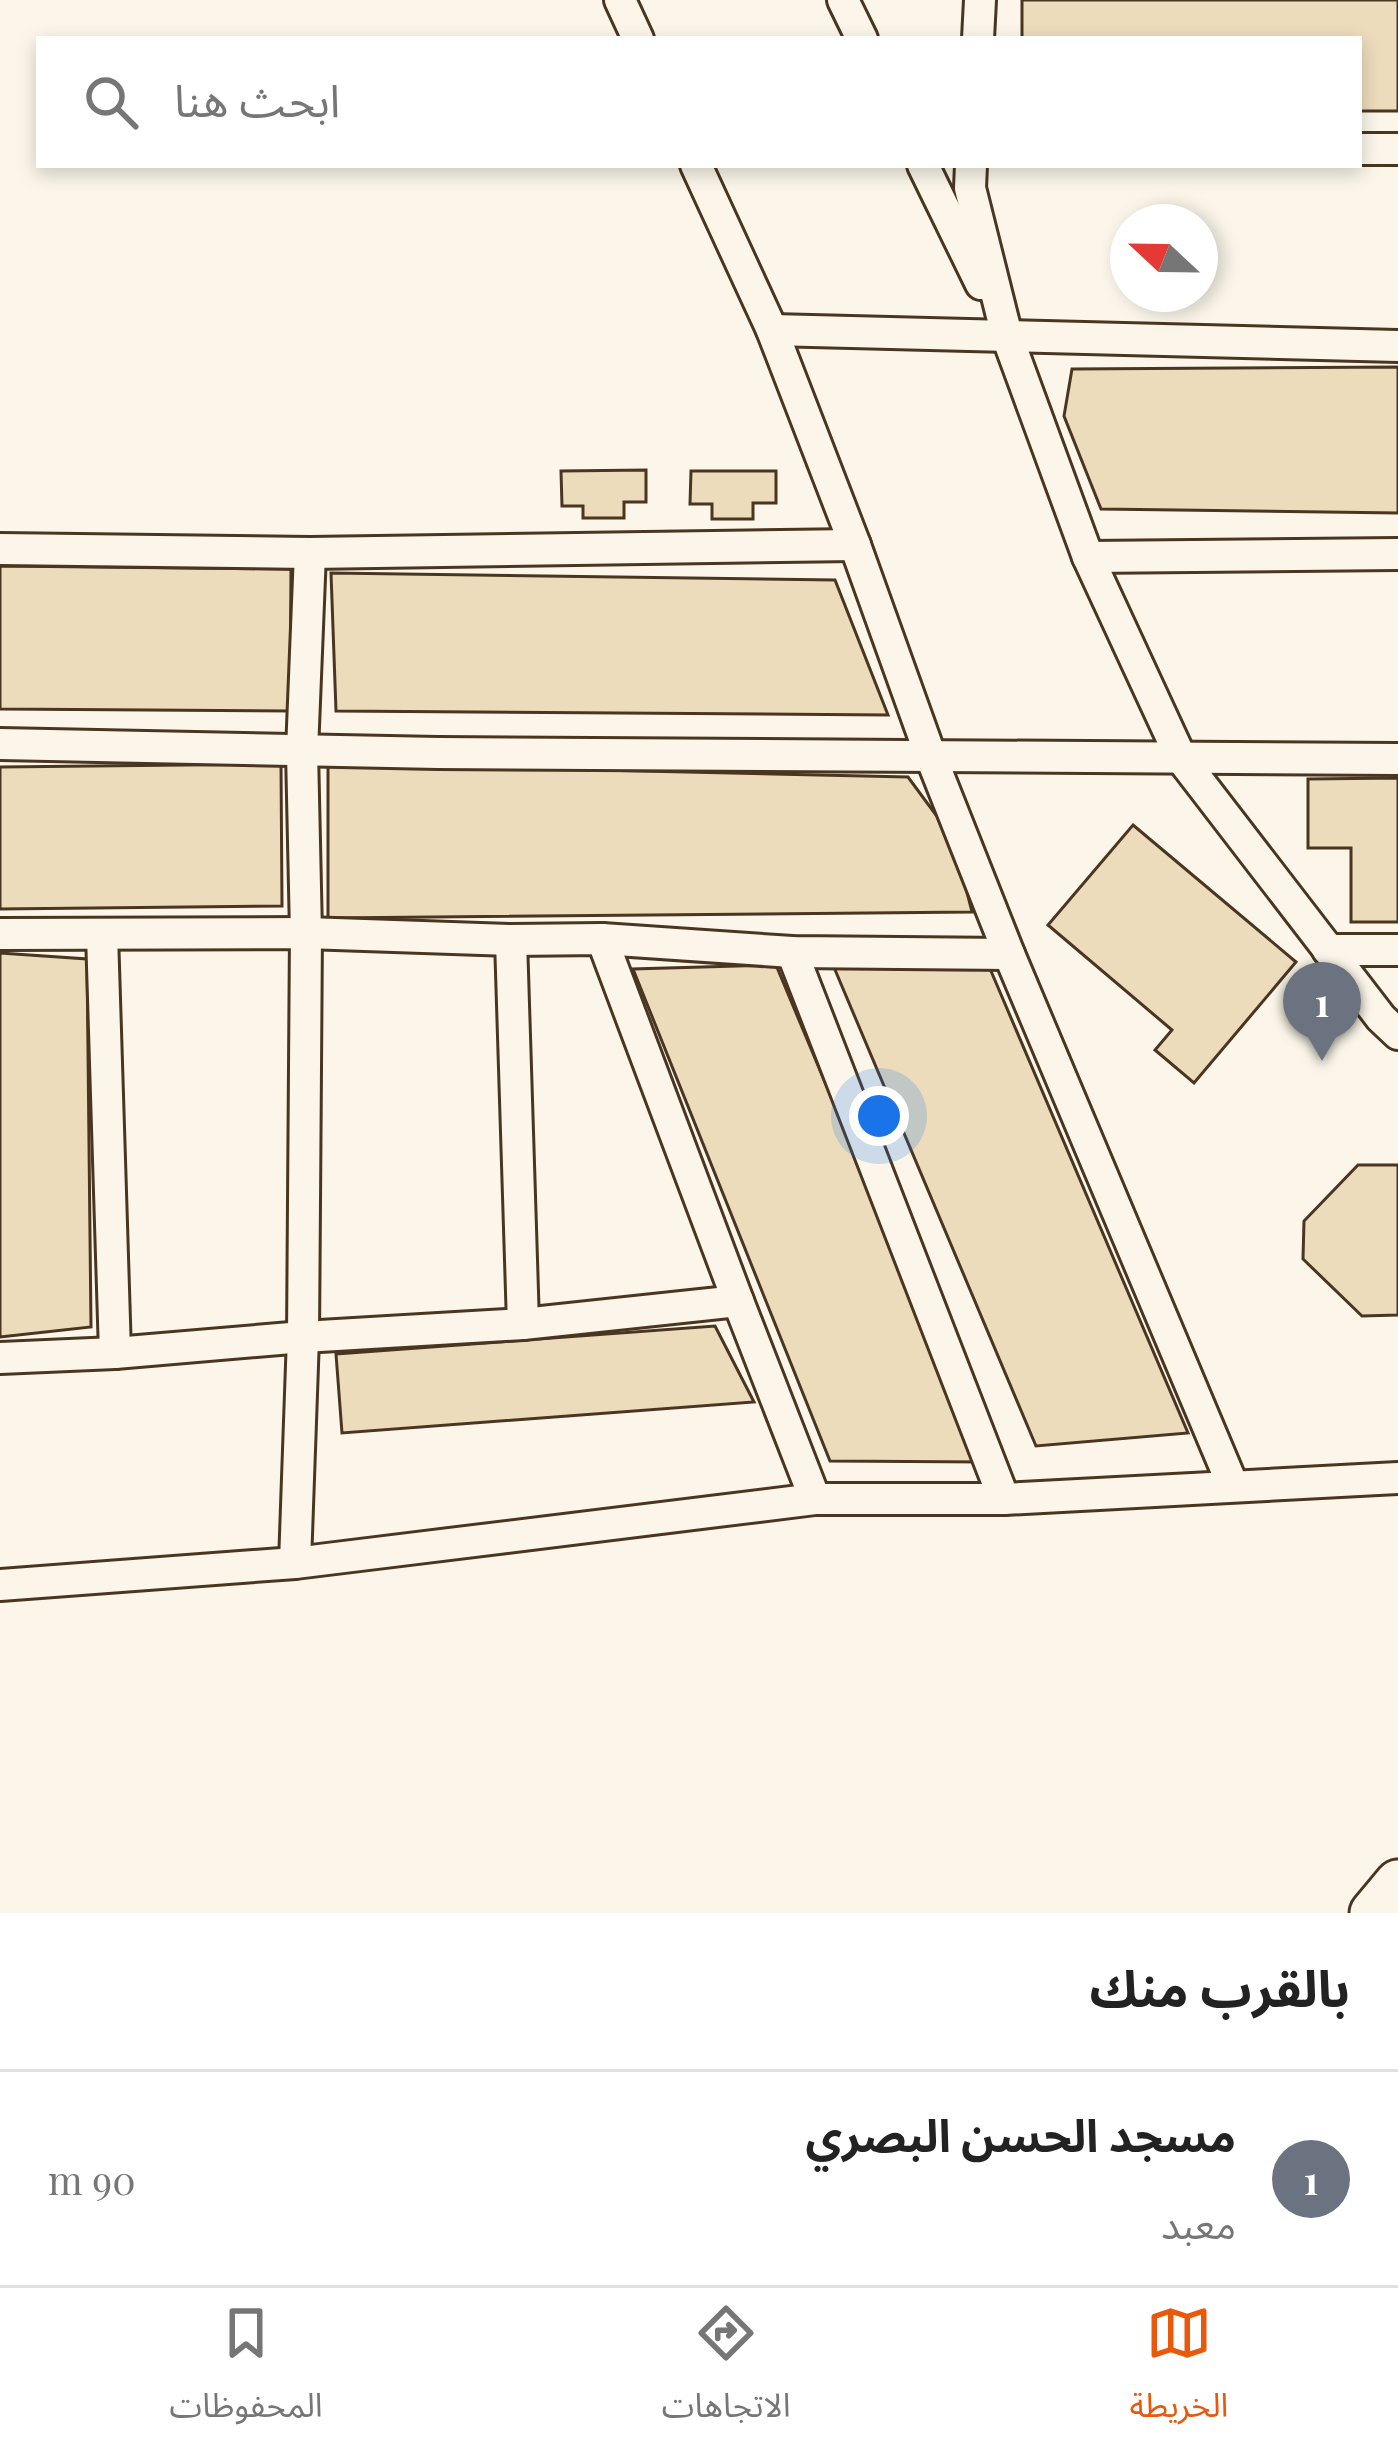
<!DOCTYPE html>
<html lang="ar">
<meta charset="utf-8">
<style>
body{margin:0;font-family:"Playfair Display","Noto Sans Arabic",serif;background:#f2f2f2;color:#222;direction:rtl}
.compass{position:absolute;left:1110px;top:204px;width:108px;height:108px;border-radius:50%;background:#fff;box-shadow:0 6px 18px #0003;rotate:292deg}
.you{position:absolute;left:879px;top:1116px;width:42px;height:42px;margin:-30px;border:9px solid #fff;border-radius:50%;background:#1a73e8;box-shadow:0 0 0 18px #1a73e833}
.badge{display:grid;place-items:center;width:78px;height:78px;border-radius:50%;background:#ea580c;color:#fff;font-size:39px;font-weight:700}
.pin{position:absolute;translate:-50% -99px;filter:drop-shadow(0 3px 6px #0008)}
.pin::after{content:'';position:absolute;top:63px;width:42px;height:36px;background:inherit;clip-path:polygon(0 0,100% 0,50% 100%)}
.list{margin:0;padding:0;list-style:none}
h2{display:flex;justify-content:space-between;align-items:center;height:156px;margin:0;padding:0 48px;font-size:51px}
h2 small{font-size:39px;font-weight:400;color:#767676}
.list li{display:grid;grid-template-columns:78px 1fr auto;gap:36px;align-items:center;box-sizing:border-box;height:216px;padding:0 48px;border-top:3px solid #e0e0e0}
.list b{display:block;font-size:45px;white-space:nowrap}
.list p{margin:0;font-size:39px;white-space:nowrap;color:#767676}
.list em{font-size:39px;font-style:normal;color:#767676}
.icon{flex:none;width:66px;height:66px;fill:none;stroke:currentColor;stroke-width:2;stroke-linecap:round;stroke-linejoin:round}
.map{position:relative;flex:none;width:1398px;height:1913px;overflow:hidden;direction:ltr}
.search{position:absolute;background:#fff;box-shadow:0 6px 18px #0003;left:36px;right:36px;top:36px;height:132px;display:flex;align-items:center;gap:30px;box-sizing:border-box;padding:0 42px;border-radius:0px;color:#767676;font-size:45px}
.sheet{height:372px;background:#fff}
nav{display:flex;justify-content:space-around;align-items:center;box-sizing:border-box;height:168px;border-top:3px solid #e0e0e0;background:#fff;font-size:33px;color:#767676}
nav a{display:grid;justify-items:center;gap:6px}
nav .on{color:#ea580c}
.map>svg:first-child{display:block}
</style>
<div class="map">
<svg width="1398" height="1913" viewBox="0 0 1398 1913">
<rect width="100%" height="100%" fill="#fbf6e9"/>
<!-- building -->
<g fill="#ecdcbc" stroke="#4a3520" stroke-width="3">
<polygon points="1022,0 1398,0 1398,111 1359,111 1359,39 1022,39"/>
<polygon points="1398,367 1398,513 1101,509 1064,416 1072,369"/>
<polygon points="646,470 646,502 624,502 624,518 583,518 583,506 562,506 561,471"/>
<polygon points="691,471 776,471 776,503 753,503 753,519 712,519 712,504 690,504"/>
<polygon points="0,566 291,569 290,711 0,709"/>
<polygon points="331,573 835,580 888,715 336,711"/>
<polygon points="281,764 282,906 0,909 0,767"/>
<polygon points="328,764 908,777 953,838 972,912 328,918"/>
<polygon points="1398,778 1398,922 1351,922 1351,848 1308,848 1308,779"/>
<polygon points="1133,825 1296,962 1194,1083 1155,1050 1172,1030 1048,925"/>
<polygon points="0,953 87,959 91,1327 0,1337"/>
<polygon points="988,964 1188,1433 1036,1446 833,965"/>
<polygon points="776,965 850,1142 983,1462 830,1461 633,969"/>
<polygon points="1358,1165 1398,1165 1398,1315 1362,1316 1303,1259 1304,1221"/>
<polygon points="715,1326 754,1402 342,1433 336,1354"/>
</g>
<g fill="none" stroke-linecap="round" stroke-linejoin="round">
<!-- minor casing -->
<g stroke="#4a3520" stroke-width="36">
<g id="minor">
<polyline points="620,0 638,39"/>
<polyline points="843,0 862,39"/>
<polyline points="978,39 980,0"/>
<polyline points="1359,149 1398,149"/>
<polyline points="696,165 772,330 855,545 931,757 1009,954 1233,1486"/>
<polyline points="923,165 981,284"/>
<polyline points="971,165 970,188 1007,336 1088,557 1181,758 1381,1018 1398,1034"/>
<polyline points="772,330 1398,346"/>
<polyline points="0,549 310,553 855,545"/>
<polyline points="1088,557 1398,554"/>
<polyline points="0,744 438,753 1398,759"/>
<polyline points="0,934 306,933 511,940 602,939 792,952 1009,954"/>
<polyline points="102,934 115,1353"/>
<polyline points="602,939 738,1301 815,1499"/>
<polyline points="511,940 523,1324"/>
<polyline points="1328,950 1398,950"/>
<polyline points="792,952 1004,1499"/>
<polyline points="0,1358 115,1353 303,1337 523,1324 738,1301"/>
<polyline points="295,1563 303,1337 306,933 302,751 310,553"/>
<polyline points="0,1585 295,1563 815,1499 1004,1499 1398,1478"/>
</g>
</g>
<!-- secondary casing -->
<g stroke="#4a3520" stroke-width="51">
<polyline id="secondary" points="1373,1913 1398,1883"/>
</g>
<!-- minor -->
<use href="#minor" stroke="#fbf6e9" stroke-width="30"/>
<!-- secondary -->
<use href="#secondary" stroke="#fbf6e9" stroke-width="45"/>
</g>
</svg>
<svg class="compass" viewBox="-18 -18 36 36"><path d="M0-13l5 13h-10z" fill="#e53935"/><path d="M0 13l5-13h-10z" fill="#767676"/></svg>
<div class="you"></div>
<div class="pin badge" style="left:1322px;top:1061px;background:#6b7280">1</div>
<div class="search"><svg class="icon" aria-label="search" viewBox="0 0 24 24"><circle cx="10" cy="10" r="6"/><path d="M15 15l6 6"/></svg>ابحث هنا</div>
</div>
<section class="sheet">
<h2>بالقرب منك<small></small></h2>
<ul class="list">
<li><span class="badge" style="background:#6b7280">1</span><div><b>مسجد الحسن البصري</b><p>معبد</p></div><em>90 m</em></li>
</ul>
</section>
<nav>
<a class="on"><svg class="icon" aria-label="map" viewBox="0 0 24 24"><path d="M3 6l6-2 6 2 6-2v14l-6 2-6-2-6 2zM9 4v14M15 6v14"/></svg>الخريطة</a>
<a><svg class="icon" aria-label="directions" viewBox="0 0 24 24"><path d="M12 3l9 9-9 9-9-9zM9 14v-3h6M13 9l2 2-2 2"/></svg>الاتجاهات</a>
<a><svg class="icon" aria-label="saved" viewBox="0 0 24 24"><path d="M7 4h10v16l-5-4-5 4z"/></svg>المحفوظات</a>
</nav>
